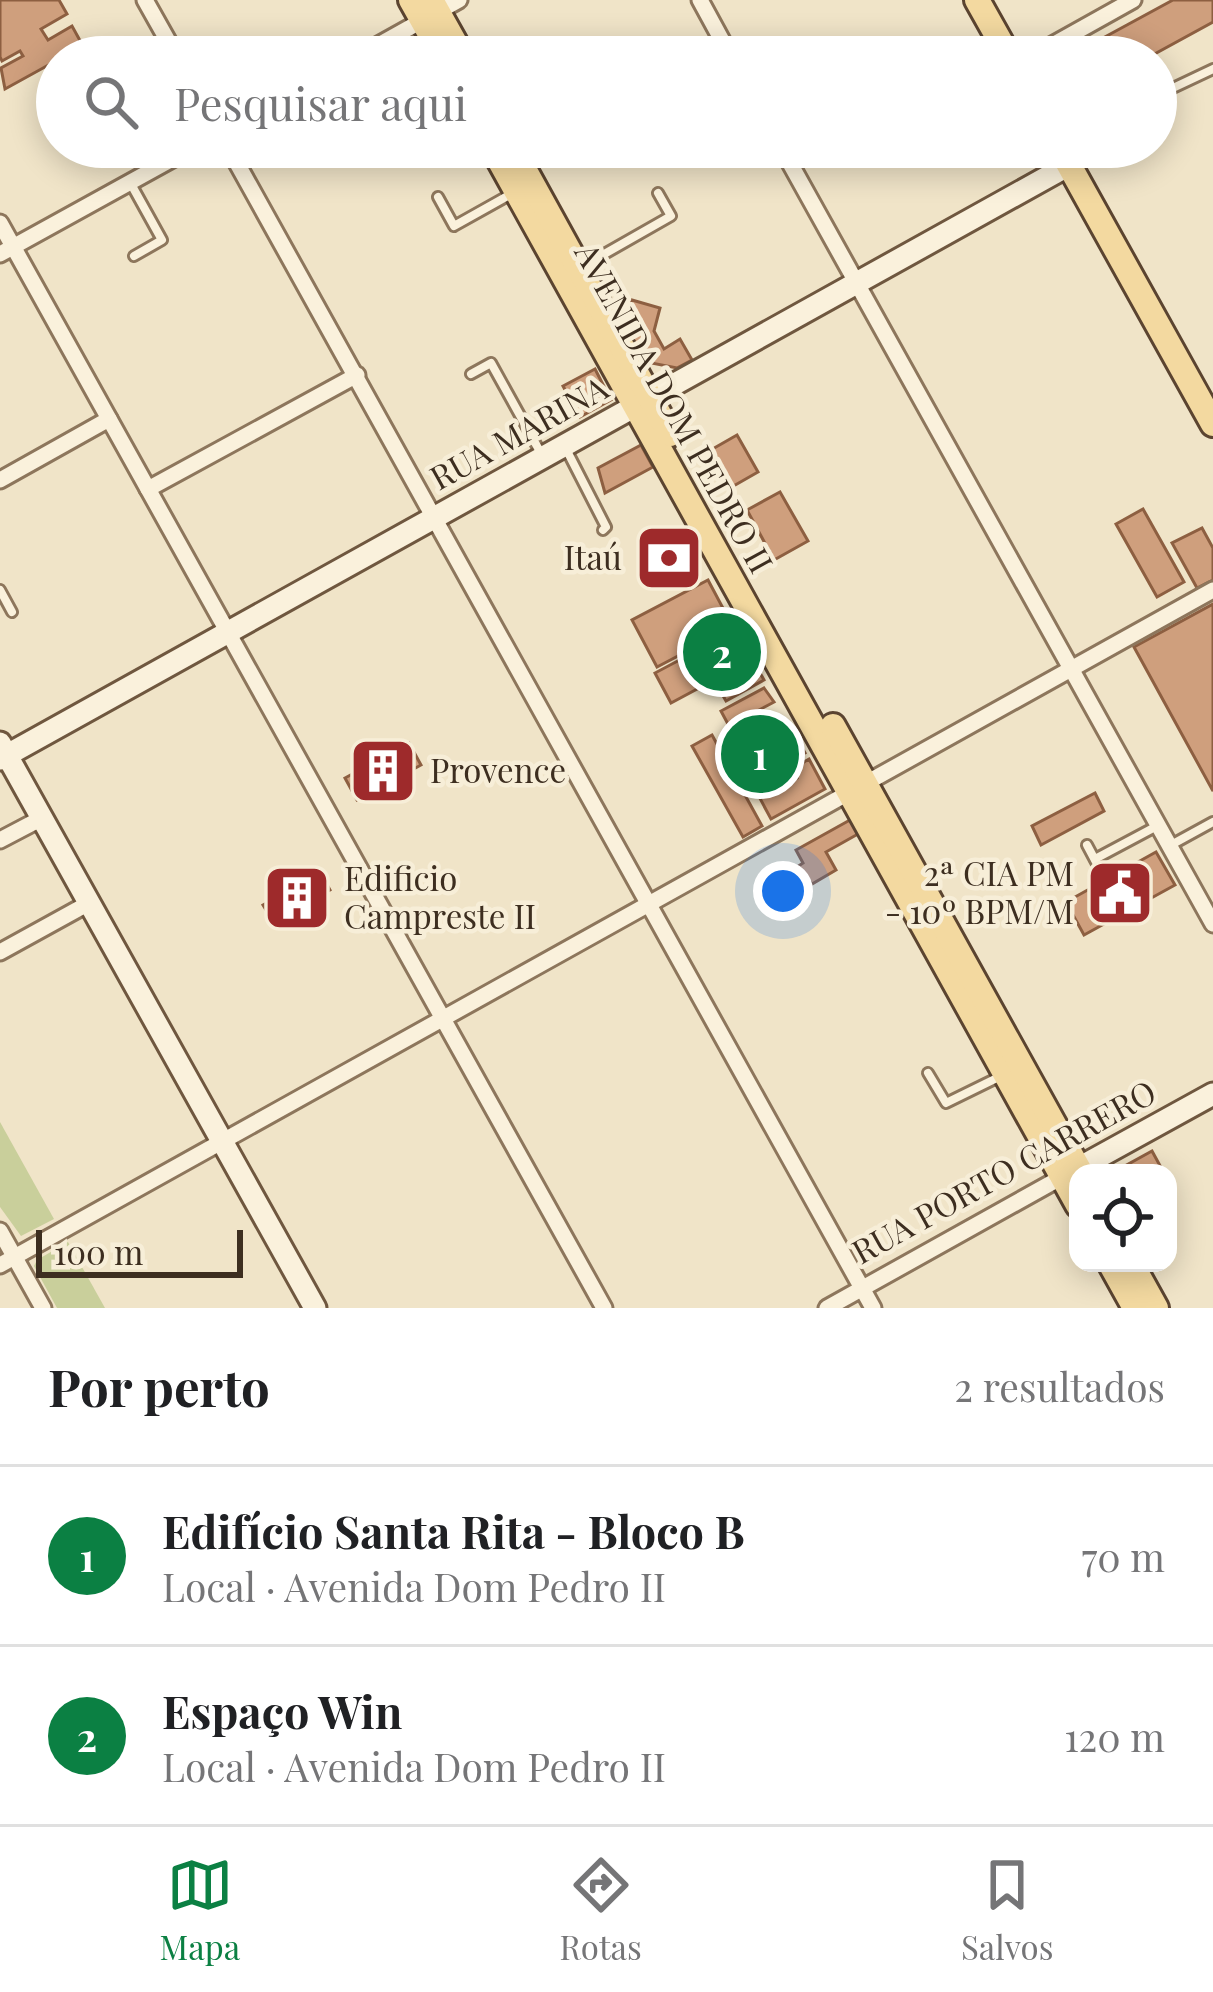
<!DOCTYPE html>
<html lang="pt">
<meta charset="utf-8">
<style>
body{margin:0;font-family:"Playfair Display",serif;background:#f2f2f2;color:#202124}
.controls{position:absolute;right:36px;bottom:36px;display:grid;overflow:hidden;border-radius:24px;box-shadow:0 6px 30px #0003}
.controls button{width:108px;height:108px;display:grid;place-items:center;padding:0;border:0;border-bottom:3px solid #e0e0e0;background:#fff;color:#202124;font:60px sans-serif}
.scale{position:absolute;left:36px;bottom:30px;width:207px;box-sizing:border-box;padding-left:12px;border:6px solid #3d2e20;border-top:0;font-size:33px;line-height:42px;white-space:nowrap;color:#3d2e20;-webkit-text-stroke:9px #f7eed8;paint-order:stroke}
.you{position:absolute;left:783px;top:891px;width:42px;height:42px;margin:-30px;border:9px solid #fff;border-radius:50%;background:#1a73e8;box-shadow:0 0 0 18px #1a73e833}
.badge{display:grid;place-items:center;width:78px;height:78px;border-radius:50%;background:#0b8043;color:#fff;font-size:39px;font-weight:700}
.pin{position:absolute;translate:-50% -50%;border:6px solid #fff;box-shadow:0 3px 12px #0006}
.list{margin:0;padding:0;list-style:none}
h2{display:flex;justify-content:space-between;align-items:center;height:156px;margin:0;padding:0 48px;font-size:51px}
h2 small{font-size:39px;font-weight:400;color:#757577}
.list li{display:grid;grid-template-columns:78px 1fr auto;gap:36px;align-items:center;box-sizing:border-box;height:180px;padding:0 48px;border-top:3px solid #e0e0e0}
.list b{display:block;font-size:45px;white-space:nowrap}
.list p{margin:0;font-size:39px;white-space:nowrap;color:#757577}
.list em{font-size:39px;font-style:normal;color:#757577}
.icon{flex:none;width:66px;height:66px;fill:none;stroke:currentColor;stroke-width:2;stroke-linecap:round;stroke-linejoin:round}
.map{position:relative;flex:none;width:1213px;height:1308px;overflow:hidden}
.search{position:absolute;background:#fff;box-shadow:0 6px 30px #0003;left:36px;right:36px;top:36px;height:132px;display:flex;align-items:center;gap:30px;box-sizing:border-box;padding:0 42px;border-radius:66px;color:#757577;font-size:45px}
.sheet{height:516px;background:#fff}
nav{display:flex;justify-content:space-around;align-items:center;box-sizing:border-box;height:168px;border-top:3px solid #e0e0e0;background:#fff;font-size:33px;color:#757577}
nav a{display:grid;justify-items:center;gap:6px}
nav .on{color:#0b8043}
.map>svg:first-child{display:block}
</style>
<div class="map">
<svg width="1213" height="1308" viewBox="0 0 1213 1308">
<rect width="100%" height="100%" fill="#f0e4c8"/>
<!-- green -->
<g fill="#c9cf9b">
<polygon points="0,1122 54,1219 21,1236 0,1207"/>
<polygon points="68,1242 105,1308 57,1308 34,1266 37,1260"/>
</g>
<!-- building -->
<g fill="#cf9f7d" stroke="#8d5f41" stroke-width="3">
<polygon points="0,0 59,0 67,14 41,29 48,40 72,26 83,46 5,89 1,68 23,56 20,51 2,61 0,57"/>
<polygon points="1173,0 1213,0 1213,22 1149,57 1068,57"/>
<polygon points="632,300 660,308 654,331 664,349 680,339 692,360 677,368 646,362 625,325"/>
<polygon points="595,369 611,400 580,417 563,386"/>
<polygon points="737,435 758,472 730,488 709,451"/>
<polygon points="641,445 653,467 605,493 598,468"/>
<polygon points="780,492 808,541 774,560 747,510"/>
<polygon points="1143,509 1184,582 1157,597 1116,524"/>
<polygon points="1202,528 1213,548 1213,580 1197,588 1172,543"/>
<polygon points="680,530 698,562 657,585 639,554"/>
<polygon points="708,580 733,627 657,667 632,620"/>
<polygon points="1213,604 1213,791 1134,647"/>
<polygon points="736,630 764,680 726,701 714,680 671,703 655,673"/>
<polygon points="764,688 774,702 729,726 721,711"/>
<polygon points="789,725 805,753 790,761 785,753 774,766 771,760 763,765 769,775 751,785 735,755"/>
<polygon points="712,735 762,826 743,837 692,746"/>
<polygon points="409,743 421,765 357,800 345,778"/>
<polygon points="809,759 825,789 771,819 756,791 772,783 775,790 786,777 789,782 797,778 792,769"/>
<polygon points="1095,793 1104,811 1041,845 1032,826"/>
<polygon points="850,820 858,834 826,852 836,870 812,884 797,867 803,863 796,850"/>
<polygon points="1156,852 1175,885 1084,935 1066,902"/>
<polygon points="320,872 330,890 274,923 263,905"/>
<polygon points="1152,1151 1164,1173 1114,1173 1114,1172"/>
</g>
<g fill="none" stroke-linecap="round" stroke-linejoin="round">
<!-- lane casing -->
<g stroke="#8d765c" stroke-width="14">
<g id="lane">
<polyline points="1156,96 1213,69"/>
<polyline points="131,184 162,240 134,256"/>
<polyline points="438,197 454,226 513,193"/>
<polyline points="585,265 671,216 658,193"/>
<polyline points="471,374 491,363 543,457"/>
<polyline points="565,447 606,527 603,530"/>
<polyline points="0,590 12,612"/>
<polyline points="1087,845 1104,877"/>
<polyline points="1171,845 1213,822"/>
<polyline points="1095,859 1157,826"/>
<polyline points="928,1073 946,1103 999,1077"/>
</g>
</g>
<!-- street casing -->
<g stroke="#8d765c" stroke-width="21">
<g id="street">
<polyline points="145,0 177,57"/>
<polyline points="700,0 731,57"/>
<polyline points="357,57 459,0"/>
<polyline points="1031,57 1133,0"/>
<polyline points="228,147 873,1308"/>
<polyline points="781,147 1213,924"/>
<polyline points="0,223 604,1308"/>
<polyline points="0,254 194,147"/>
<polyline points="0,480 109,419"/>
<polyline points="148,489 357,375"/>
<polyline points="0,840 42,818"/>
<polyline points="0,952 89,903"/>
<polyline points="0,1231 43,1308"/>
<polyline points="0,1265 1213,590"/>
<polyline points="827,1308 1062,1177"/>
</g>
</g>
<!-- secondary casing -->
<g stroke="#6f573f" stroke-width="27">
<g id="secondary">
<polyline points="0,743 315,1308"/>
<polyline points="0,759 1069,165"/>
<polyline points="1066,1175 1213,1094"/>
</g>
</g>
<!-- primary casing -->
<g stroke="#5b4430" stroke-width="30">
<g id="primary">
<polyline points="411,0 443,57"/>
<polyline points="431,0 463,57"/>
<polyline points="977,0 1009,57"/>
<polyline points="492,147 1078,1205"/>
<polyline points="512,147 670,434"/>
<polyline points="1059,147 1213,424"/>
<polyline points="833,726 1081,1173"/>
<polyline points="1110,1263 1135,1308"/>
<polyline points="1131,1263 1156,1308"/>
</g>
</g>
<!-- lane -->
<use href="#lane" stroke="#faf1dc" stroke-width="8"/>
<!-- street -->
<use href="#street" stroke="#faf1dc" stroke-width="15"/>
<!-- secondary -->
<use href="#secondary" stroke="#faf1dc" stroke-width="21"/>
<!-- primary -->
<use href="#primary" stroke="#f3d9a0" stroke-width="24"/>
</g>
<!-- icons -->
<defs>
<g id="bank-square" transform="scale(3.45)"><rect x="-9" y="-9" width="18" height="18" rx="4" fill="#9e2a2b" stroke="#f7eed8"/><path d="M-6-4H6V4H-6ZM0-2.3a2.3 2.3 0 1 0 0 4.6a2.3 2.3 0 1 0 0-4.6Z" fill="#fff"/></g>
<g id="building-square" transform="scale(3.45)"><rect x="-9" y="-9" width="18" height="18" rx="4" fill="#9e2a2b" stroke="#f7eed8"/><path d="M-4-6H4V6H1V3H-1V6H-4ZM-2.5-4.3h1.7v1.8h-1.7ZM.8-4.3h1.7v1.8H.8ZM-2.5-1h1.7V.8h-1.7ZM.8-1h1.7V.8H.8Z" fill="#fff"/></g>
<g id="civic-square" transform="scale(3.45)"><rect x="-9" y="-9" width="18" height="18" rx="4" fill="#9e2a2b" stroke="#f7eed8"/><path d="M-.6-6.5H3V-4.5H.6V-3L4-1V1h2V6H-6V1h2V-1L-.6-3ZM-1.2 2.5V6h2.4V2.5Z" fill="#fff"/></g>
</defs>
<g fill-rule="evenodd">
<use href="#bank-square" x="669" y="558"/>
<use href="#building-square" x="383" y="771"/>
<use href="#civic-square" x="1120" y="893"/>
<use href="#building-square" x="297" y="898"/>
</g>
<g text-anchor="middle" stroke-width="9" stroke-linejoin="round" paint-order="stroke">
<!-- street labels -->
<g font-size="33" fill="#3d2e20" stroke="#f7eed8">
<text transform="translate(674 408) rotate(61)" y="12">AVENIDA DOM PEDRO II</text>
<text transform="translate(519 433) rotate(-29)" y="12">RUA MARINA</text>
<text transform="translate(1004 1172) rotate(-29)" y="12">RUA PORTO CARRERO</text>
</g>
<!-- poi labels -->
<g font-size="33" fill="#3d2e20" stroke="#f7eed8" text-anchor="end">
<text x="622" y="570">Itaú</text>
<text x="430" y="783" text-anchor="start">Provence</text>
<text x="1074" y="886">2ª CIA PM<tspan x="1074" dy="38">- 10º BPM/M</tspan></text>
<text x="344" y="891" text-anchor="start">Edificio<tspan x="344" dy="38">Campreste II</tspan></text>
</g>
</g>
</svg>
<div class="controls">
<button><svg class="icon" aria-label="locate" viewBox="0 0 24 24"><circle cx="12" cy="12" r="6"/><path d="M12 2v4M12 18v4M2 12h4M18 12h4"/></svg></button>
</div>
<div class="scale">100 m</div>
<div class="you"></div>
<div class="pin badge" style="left:760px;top:754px">1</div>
<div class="pin badge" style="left:722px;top:652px">2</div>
<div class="search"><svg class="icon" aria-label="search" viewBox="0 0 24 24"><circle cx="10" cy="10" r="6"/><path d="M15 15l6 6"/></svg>Pesquisar aqui</div>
</div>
<section class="sheet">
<h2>Por perto<small>2 resultados</small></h2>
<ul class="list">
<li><span class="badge">1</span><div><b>Edifício Santa Rita - Bloco B</b><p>Local · Avenida Dom Pedro II</p></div><em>70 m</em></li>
<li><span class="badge">2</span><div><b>Espaço Win</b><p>Local · Avenida Dom Pedro II</p></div><em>120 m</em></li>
</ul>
</section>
<nav>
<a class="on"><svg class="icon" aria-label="map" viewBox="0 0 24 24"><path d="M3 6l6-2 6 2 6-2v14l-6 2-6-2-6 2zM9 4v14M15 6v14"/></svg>Mapa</a>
<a><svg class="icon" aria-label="directions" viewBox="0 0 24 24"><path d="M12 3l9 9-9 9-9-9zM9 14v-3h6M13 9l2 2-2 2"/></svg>Rotas</a>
<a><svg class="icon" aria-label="saved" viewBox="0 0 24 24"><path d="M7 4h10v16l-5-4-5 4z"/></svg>Salvos</a>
</nav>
